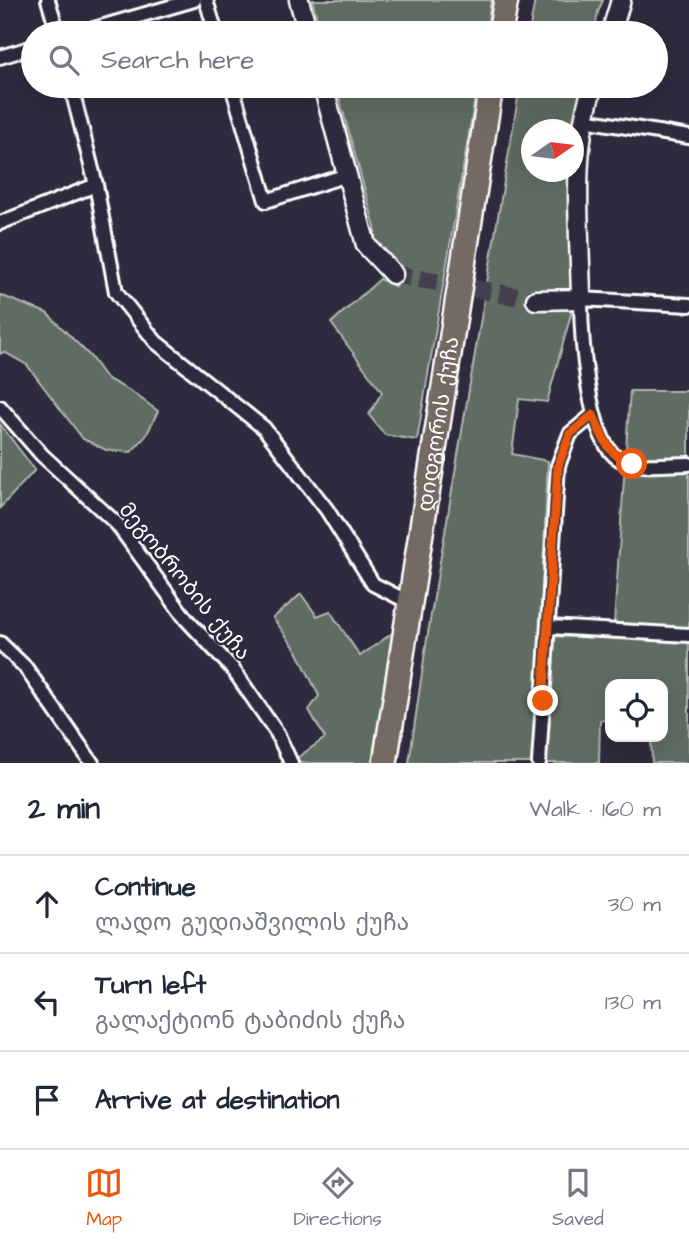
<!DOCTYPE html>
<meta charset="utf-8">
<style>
body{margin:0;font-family:"Architects Daughter","Noto Sans Georgian",sans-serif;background:#f2f2f3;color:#1f2937}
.controls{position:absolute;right:21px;bottom:21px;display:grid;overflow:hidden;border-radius:14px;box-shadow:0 7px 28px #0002}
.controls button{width:63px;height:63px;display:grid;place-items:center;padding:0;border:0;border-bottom:2px solid #e0e1e3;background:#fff;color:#1f2937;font:35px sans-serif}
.compass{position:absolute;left:521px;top:119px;width:63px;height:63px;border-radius:50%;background:#fff;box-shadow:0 7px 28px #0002;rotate:76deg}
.stop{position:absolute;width:21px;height:21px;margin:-16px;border:5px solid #ea580c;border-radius:50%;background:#fff}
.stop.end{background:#ea580c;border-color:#fff;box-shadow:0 2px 7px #0008}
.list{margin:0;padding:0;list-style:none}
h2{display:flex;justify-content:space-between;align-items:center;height:91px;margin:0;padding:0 28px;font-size:30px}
h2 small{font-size:23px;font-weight:400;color:#747a83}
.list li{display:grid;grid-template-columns:46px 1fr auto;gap:21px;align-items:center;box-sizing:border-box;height:98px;padding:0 28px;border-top:2px solid #e0e1e3}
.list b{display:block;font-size:26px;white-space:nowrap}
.list p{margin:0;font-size:23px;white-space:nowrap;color:#747a83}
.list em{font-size:23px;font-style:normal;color:#747a83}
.icon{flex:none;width:38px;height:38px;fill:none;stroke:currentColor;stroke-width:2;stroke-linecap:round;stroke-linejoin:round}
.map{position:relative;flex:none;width:689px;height:763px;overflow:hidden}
.search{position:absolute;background:#fff;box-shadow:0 7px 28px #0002;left:21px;right:21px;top:21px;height:77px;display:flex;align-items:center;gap:18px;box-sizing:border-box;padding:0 24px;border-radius:38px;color:#747a83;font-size:26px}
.sheet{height:385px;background:#fff}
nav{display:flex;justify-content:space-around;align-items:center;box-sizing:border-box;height:98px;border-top:2px solid #e0e1e3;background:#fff;font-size:19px;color:#747a83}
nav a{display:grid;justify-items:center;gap:4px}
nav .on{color:#ea580c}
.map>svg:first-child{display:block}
</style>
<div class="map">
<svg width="689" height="763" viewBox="0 0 689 763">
<rect width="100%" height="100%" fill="#2f2a3d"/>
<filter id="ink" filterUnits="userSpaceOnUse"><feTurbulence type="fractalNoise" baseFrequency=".0143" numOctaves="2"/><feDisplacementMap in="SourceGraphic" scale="14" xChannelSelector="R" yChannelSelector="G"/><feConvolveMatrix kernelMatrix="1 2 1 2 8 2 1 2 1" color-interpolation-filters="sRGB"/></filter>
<g filter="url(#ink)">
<!-- green -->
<g fill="#606c62" stroke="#b0b6b0" stroke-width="2">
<polygon points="312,0 491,0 486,33 321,33"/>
<polygon points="535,0 603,0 598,12 594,33 529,33"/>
<polygon points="336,86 477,86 417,440 385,435 369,415 382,392 331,323 380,279 396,287 401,266 391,262 375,244 375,227"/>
<polygon points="520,86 582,86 573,129 532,130 532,172 570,172 571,314 547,402 519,399 512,454 548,461 540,636 613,638 630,391 689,391 689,763 652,763 651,737 663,737 663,684 610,684 610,721 600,720 599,763 409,763 426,645"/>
<polygon points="0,295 47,313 90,356 106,378 132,392 158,411 146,436 131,452 106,450 83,439 27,365 4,352 0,354"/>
<polygon points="0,424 35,470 0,508"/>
<polygon points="301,594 317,616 330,611 360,656 394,632 372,763 300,763 297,758 325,738 309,710 319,696 297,651 273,618"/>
</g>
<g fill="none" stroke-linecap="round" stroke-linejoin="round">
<!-- secondary-tunnel -->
<polyline stroke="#443f50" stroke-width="18" stroke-dasharray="18 9" stroke-linecap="butt" points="393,274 536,300"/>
<!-- street casing -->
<g stroke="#fff" stroke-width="18">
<g id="street">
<polyline points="48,0 58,33"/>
<polyline points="206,0 216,33"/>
<polyline points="80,33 194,0"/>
<polyline points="0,57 33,47"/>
<polyline points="71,86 96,185 116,292 156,342 264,428 327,510 373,584 410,603"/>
<polyline points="232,86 266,201 347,175"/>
<polyline points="584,120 689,137"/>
<polyline points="0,223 96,185"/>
<path d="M689,305l-108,-6c0,34 6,142 38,160 19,10 49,5 70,5"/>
<polyline points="0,407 42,455 117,524 186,619 232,668 277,733 291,763"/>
<polyline points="549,627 689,635"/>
<polyline points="0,643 25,667 92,763"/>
<polyline points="539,763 558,466 570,434 593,415"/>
</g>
</g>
<!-- secondary casing -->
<g stroke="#fff" stroke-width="23">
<g id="secondary">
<polyline points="299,0 308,33"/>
<polyline points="611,33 621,0"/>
<polyline points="323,86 366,245 393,274"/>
<path d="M536,300l45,-1c-1,-71 -11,-146 12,-213"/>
</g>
</g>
<!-- highway casing -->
<g stroke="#fff" stroke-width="28">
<g id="highway">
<polyline points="500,33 506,0"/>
<path id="s1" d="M385,763l106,-677"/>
</g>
</g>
<!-- street -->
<use href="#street" stroke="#2f2a3d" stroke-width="12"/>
<!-- secondary -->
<use href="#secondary" stroke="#2f2a3d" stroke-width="18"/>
<!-- highway -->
<use href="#highway" stroke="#756964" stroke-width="23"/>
</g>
</g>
<g fill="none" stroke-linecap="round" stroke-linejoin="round" filter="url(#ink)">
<!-- route -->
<path stroke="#ea580c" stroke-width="9" d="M543,701l15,-235 12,-32 23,-19c11,24 13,38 39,49"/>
</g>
<g text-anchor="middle" stroke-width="5" stroke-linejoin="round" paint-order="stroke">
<!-- street labels -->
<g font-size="21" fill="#fff" stroke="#2f2a3d">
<text dy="7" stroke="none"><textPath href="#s1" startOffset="343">დიდგორის ქუჩა</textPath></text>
<text transform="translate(185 581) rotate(51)" y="7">მეგობრობის ქუჩა</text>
</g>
</g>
</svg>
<div class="controls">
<button><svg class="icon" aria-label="locate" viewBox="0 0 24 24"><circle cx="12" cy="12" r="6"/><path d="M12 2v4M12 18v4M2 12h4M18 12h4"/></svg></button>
</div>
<svg class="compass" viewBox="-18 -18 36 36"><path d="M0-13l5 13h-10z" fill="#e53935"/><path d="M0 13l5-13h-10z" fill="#747a83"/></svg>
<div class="stop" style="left:632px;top:464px"></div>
<div class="stop end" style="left:543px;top:701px"></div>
<div class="search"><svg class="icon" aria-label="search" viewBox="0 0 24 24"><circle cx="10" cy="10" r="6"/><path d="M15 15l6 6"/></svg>Search here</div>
</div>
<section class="sheet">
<h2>2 min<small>Walk · 160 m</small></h2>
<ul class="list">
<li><svg class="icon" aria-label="ahead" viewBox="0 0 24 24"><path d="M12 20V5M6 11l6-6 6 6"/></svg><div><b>Continue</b><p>ლადო გუდიაშვილის ქუჩა</p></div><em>30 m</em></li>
<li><svg class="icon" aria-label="left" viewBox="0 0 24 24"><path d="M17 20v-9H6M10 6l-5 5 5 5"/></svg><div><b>Turn left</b><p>გალაქტიონ ტაბიძის ქუჩა</p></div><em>130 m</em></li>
<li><svg class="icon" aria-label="arrive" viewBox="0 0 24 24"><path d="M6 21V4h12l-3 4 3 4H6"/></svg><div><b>Arrive at destination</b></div></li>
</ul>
</section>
<nav>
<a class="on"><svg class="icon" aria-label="map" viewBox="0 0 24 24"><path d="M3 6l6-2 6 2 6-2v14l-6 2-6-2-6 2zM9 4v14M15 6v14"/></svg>Map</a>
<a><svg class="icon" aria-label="directions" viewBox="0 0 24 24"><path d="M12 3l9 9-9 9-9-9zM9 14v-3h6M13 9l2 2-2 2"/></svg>Directions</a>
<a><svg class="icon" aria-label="saved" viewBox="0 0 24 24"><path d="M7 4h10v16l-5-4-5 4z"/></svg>Saved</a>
</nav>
